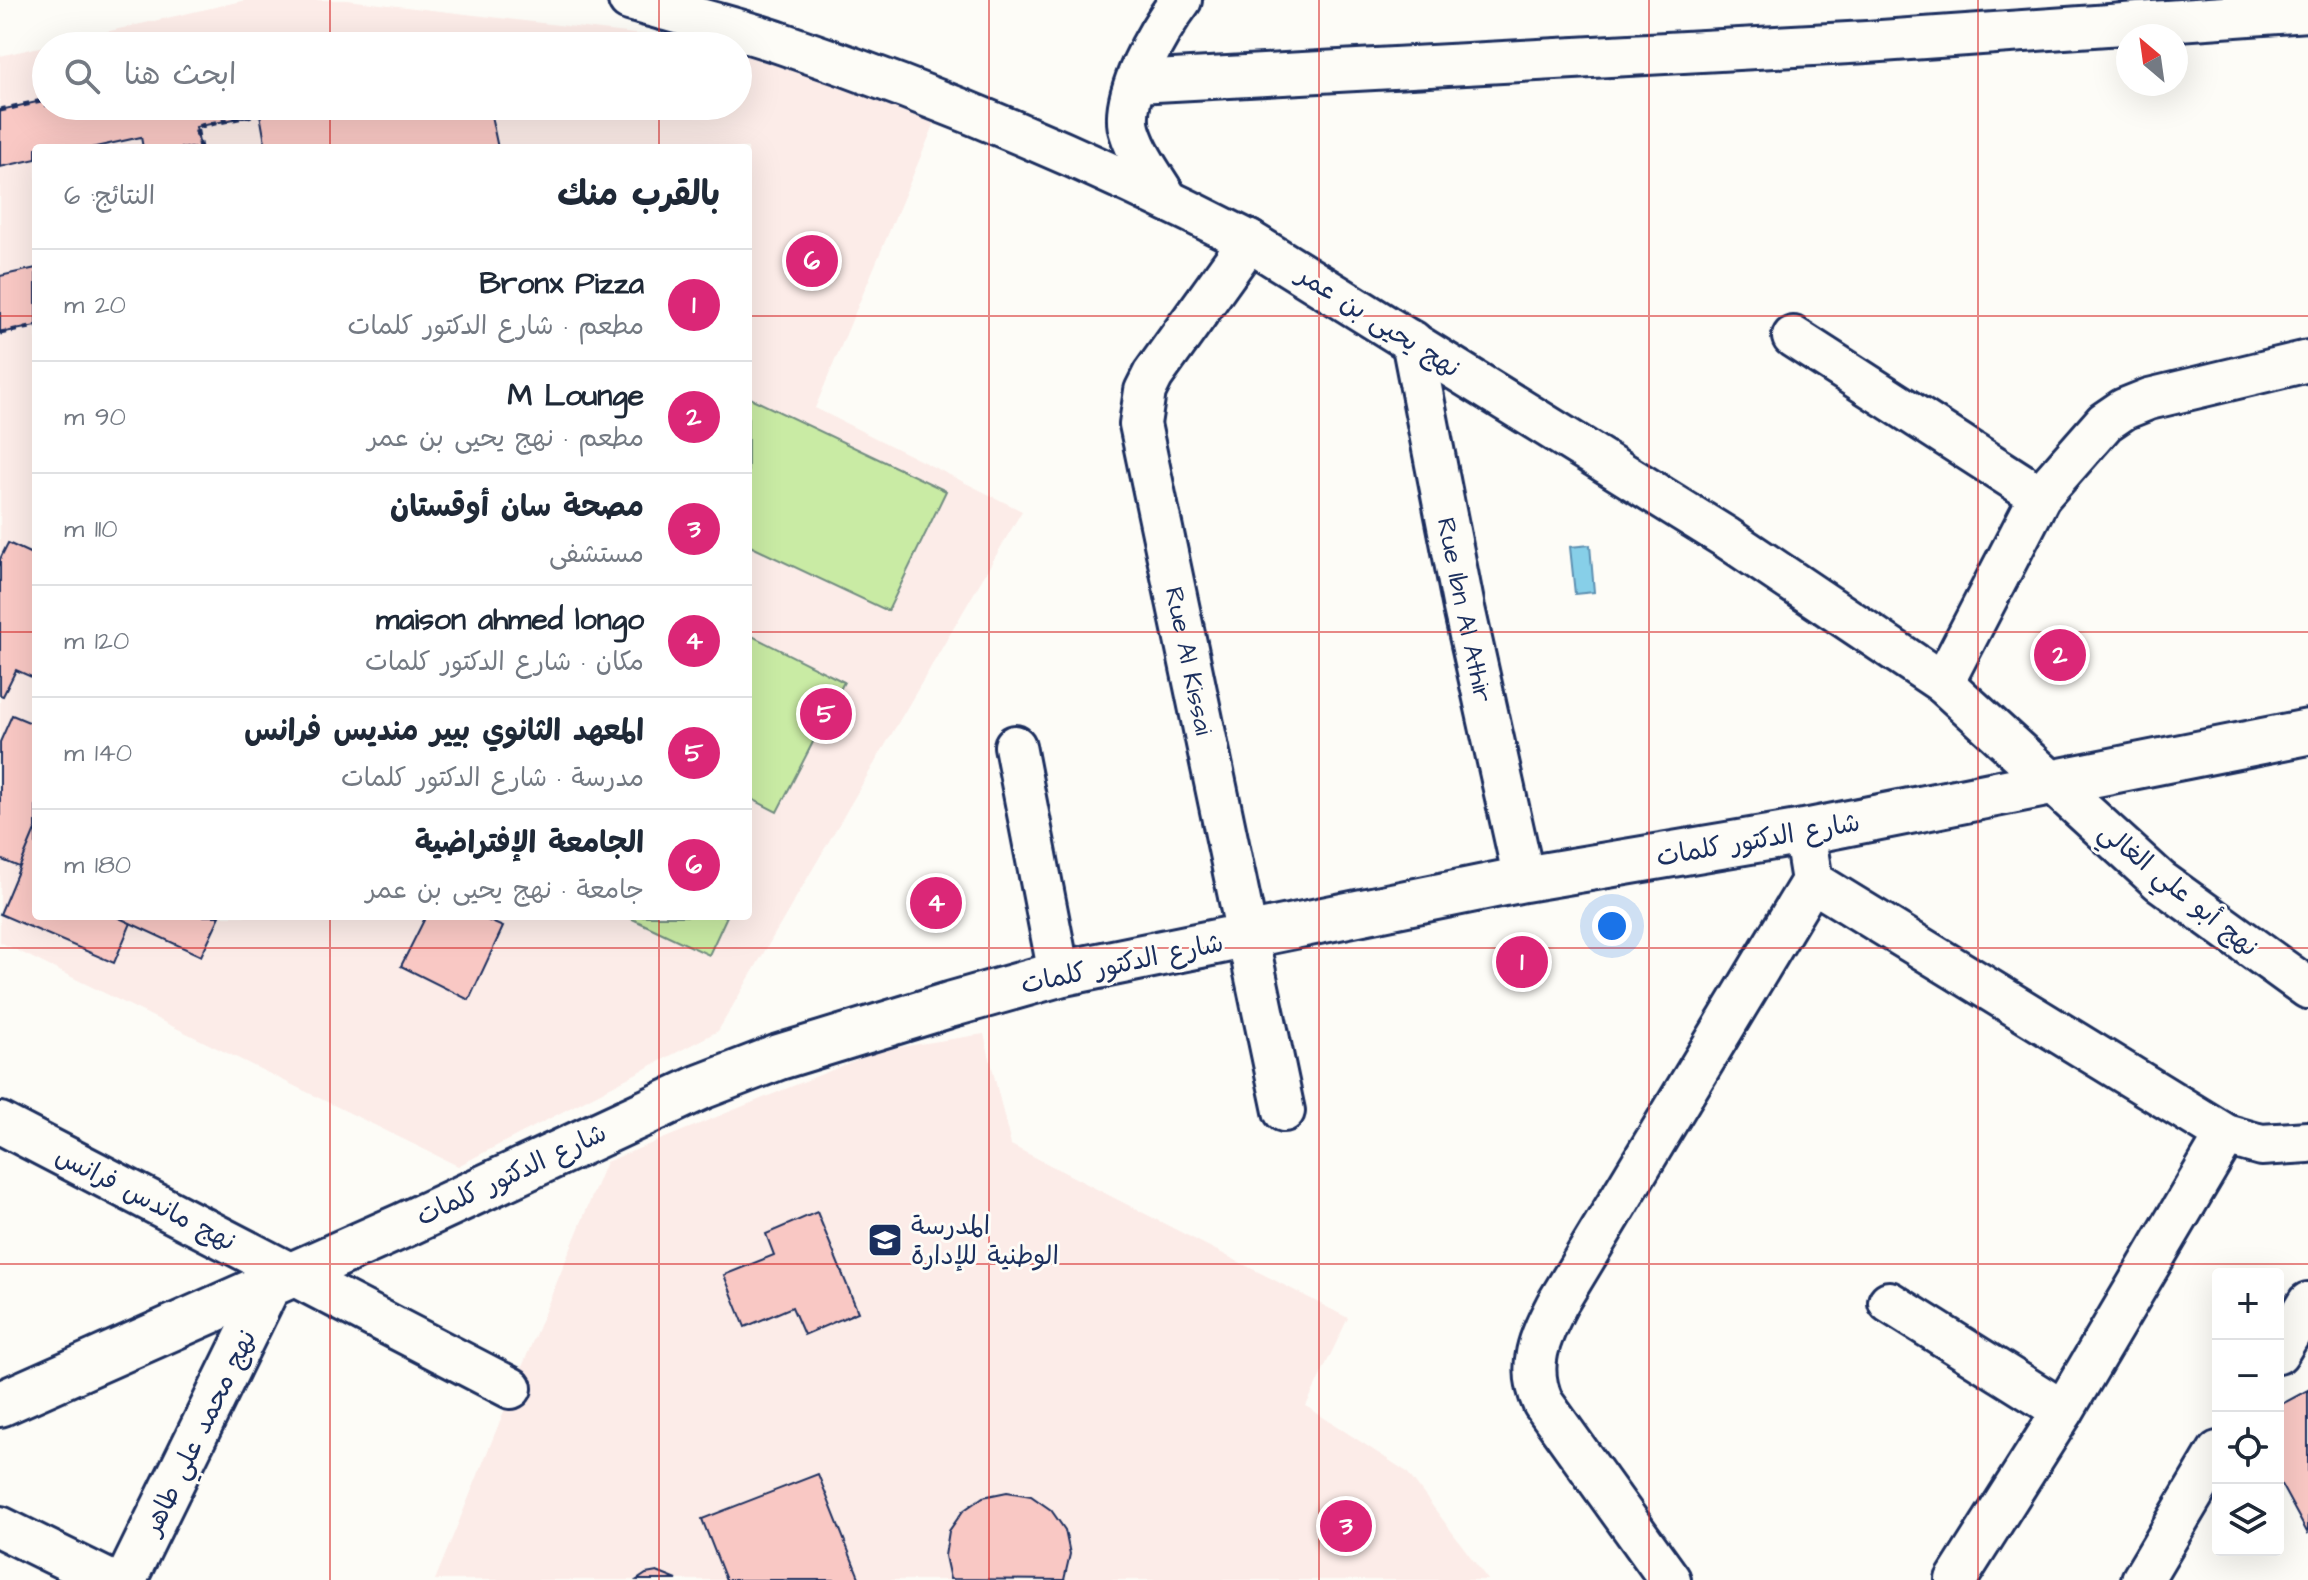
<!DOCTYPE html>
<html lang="ar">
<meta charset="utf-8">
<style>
body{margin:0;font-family:"Architects Daughter","Playpen Sans Arabic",sans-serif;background:#f2f2f3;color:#1f2937;direction:rtl}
.controls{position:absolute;right:24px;bottom:24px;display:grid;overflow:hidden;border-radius:8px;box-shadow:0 8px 32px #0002}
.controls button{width:72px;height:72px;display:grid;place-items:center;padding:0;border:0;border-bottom:2px solid #e0e1e3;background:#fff;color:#1f2937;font:40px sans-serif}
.compass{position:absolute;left:2116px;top:24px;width:72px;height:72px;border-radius:50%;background:#fff;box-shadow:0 8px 32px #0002;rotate:331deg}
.you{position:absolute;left:1612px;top:926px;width:28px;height:28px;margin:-20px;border:6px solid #fff;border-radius:50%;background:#1a73e8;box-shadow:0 0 0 12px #1a73e833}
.badge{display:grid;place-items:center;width:52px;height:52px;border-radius:50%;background:#db2777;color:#fff;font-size:26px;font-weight:700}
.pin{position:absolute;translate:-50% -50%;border:4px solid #fff;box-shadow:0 2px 8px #0006}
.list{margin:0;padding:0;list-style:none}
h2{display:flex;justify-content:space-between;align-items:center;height:104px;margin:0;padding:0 32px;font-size:34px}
h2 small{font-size:26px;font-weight:400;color:#747a83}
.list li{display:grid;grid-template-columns:52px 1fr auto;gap:24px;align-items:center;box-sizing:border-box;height:112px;padding:0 32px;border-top:2px solid #e0e1e3}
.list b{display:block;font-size:30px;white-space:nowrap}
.list p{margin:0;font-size:26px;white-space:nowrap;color:#747a83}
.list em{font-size:26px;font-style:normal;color:#747a83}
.icon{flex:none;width:44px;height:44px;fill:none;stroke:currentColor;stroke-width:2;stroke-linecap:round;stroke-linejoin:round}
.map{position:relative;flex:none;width:2308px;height:1580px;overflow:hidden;direction:ltr}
.search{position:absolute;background:#fff;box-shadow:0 8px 32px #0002;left:32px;top:32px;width:720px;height:88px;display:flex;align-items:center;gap:20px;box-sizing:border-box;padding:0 28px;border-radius:44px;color:#747a83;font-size:30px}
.panel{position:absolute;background:#fff;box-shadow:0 8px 32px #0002;left:32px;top:144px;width:720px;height:776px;border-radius:8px;direction:rtl}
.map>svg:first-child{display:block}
</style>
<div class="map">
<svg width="2308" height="1580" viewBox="0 0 2308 1580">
<rect width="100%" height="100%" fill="#fdfcf7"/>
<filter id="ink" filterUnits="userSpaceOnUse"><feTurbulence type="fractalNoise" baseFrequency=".0125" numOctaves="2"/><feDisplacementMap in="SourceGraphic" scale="16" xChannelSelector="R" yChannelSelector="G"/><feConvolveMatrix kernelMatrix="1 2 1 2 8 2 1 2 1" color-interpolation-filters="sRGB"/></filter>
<g filter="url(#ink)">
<!-- built -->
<g fill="#fcece8" fill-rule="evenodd">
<path d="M246,0h101l390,46h-691v60h692v-60l204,60 -127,302 207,103 -304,520 -260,135 -458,-224v-886zM36,148h712v768h-712z"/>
<polygon points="984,1034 1011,1145 1348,1318 1306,1406 1407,1472 1488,1580 435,1580 606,1162 881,1050"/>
</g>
<!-- green -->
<g fill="#c9eba4" stroke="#728d81" stroke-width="2">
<polygon points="748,397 946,491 888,611 748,545"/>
<polygon points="748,634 844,682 777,812 748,797"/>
<polygon points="626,916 727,916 709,955"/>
</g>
<!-- water -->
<polygon fill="#87cfe8" stroke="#5c8fb1" stroke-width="2" points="1590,545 1594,592 1575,594 1570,547"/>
<!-- building -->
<g fill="#f9c8c4" stroke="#1b2f5e" stroke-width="2">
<polygon points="384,31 387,46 311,46"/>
<polygon points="46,100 46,106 296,106 196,127 200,148 143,148 141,137 91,148 36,148 36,159 0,167 0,110"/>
<polygon points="296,106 489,106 498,148 266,148 260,114"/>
<polygon points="36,268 36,326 0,333 0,276"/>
<polygon points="8,543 36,556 36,679 16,670 3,696 0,695 0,559"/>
<polygon points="12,715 36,725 36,874 0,859 0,742"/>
<polygon points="36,828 36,916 134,916 114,963 0,914"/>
<polygon points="115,916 220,916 201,956"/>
<polygon points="426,916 478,916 503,927 469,1000 401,966"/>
<polygon points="817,1212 858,1312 804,1335 792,1307 745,1327 724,1275 774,1255 766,1234"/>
<polygon points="2308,1390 2308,1534 2278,1479 2278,1406"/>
<polygon points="818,1474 860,1580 726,1580 702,1519"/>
<polygon points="1007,1492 1031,1496 1051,1510 1065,1530 1070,1554 1064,1580 950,1579 945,1556 949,1531 963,1511 983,1497"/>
<polygon points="657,1572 677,1580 637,1580 646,1574"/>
</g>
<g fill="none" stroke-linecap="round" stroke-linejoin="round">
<!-- minor casing -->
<g stroke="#1b2f5e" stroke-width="46">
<g id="minor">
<path d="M629,0c50,14 102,26 152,43 161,54 316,120 468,198l478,297 216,145 217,198 148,107"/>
<polyline points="1137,82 1867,42 2308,11"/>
<path d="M1167,199c-13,-21 -30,-44 -37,-67 -12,-35 30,-104 51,-132"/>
<path id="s1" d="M1249,241l-96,134 -8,16 -5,33 144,687"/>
<polyline points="1793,337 2040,496"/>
<path id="s2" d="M1412,341l52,267 60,271"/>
<polyline points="1943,683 2040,496 2105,422 2124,409 2149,399 2308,361"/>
<polyline points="1015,746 1059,974"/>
<polyline points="1812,881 2226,1135 2261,1145 2308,1142"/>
<polyline points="0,1123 511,1388"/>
<polyline points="1889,1302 2063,1411"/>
<polyline points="2278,1353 2308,1303"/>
<polyline points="0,1527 108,1580"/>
<polyline points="126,1580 271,1284"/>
<path d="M1670,1580l-127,-177c-17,-37 -3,-66 14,-99l255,-423 -8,-49"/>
<polyline points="1956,1580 2063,1411 2226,1135"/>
<polyline points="2142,1580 2218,1452"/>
</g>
</g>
<!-- tertiary casing -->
<g stroke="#1b2f5e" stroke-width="50">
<polyline id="tertiary" points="0,1404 402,1226 701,1087 779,1057 949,1005 1059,974 1524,879 1804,832 2308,732"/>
</g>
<!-- path -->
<g stroke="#1b2f5e" stroke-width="5" stroke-dasharray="6 6" stroke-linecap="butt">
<polyline points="311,46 384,31 387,46"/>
<polyline points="0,110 46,100"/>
<polyline points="200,148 196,127 296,106"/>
<polyline points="0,333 36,326"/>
</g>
<!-- minor -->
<use href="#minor" stroke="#fdfcf7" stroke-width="40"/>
<!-- tertiary -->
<use href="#tertiary" stroke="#fdfcf7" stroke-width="44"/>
</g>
</g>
<!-- grid -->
<path fill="none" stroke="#d62828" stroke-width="2" stroke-opacity="0.55" d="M330,0v46M659,0v46M989,0v1580M1319,0v1580M1649,0v1580M1978,0v1580M330,106v42M659,106v42M0,316h36M748,316h1560M0,632h36M748,632h1560M330,916v664M659,916v664M0,948h2308M0,1264h2308"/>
<!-- icons -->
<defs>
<g id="university-square" transform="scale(1.8)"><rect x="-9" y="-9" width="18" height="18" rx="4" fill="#1b2f5e" stroke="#fdfcf7"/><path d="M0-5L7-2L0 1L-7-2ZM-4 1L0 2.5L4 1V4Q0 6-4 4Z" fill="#fff"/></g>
</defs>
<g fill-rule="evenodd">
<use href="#university-square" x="885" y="1240"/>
</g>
<g text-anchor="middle" stroke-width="6" stroke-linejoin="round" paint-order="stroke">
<!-- street labels -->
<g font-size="26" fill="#1b2f5e" stroke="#fdfcf7">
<text transform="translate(1379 321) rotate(32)" y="9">نهج يحيى بن عمر</text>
<text dy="9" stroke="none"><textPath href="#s2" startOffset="274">Rue Ibn Al Athir</textPath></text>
<text dy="9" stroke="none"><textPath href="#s1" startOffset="458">Rue Al Kissai</textPath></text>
<text transform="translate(1758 839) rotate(-10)" y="9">شارع الدكتور كلمات</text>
<text transform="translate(2179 889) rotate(39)" y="9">نهج أبو علي الغالي</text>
<text transform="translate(1122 963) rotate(-12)" y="9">شارع الدكتور كلمات</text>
<text transform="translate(511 1174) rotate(-25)" y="9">شارع الدكتور كلمات</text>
<text transform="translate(146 1198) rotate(27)" y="9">نهج ماندس فرانس</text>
<text transform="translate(199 1432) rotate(-64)" y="9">نهج محمد علي طاهر</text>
</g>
<!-- poi labels -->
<g font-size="26" fill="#1b2f5e" stroke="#fdfcf7" text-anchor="start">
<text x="911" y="1234">المدرسة<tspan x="911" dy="30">الوطنية للإدارة</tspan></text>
</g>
</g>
</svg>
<div class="controls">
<button>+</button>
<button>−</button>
<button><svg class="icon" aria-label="locate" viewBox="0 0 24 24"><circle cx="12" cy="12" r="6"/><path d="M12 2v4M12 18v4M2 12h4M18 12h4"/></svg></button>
<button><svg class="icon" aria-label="layers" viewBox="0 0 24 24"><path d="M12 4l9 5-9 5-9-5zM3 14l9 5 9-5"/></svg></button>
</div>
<svg class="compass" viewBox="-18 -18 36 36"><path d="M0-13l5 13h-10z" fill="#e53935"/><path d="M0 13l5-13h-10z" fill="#747a83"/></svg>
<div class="you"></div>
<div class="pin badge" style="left:1522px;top:962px">1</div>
<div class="pin badge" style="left:2060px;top:655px">2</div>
<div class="pin badge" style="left:1346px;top:1526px">3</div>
<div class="pin badge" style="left:936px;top:903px">4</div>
<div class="pin badge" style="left:826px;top:714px">5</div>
<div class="pin badge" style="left:812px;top:261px">6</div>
<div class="search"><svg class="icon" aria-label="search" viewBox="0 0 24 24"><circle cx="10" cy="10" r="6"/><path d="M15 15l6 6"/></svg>ابحث هنا</div>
<section class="panel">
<h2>بالقرب منك<small>النتائج: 6</small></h2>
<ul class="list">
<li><span class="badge">1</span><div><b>Bronx Pizza</b><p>مطعم · شارع الدكتور كلمات</p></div><em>20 m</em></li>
<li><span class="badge">2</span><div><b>M Lounge</b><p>مطعم · نهج يحيى بن عمر</p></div><em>90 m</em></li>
<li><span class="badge">3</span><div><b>مصحة سان أوقستان</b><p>مستشفى</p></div><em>110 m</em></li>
<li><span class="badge">4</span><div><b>maison ahmed longo</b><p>مكان · شارع الدكتور كلمات</p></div><em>120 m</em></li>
<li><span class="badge">5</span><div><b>المعهد الثانوي بيير منديس فرانس</b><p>مدرسة · شارع الدكتور كلمات</p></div><em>140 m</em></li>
<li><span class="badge">6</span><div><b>الجامعة الإفتراضية</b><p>جامعة · نهج يحيى بن عمر</p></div><em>180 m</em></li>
</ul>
</section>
</div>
